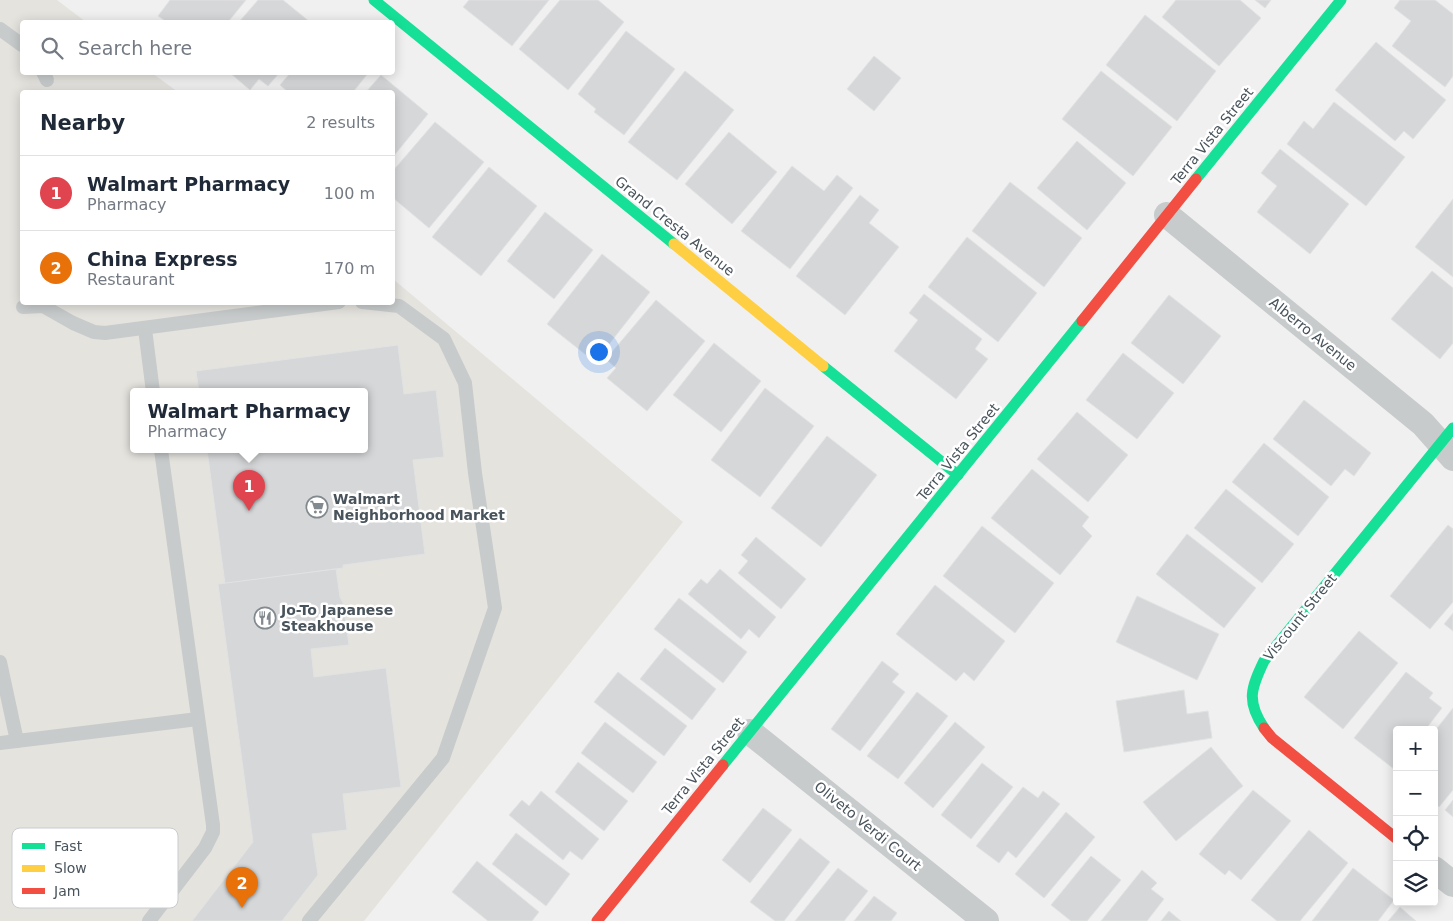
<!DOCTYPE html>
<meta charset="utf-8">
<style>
body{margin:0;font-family:"DejaVu Sans",sans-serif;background:#f2f2f3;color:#1f2937}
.controls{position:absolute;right:15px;bottom:15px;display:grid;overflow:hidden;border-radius:5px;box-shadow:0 2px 12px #0003}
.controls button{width:45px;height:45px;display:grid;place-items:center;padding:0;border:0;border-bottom:1px solid #e0e1e3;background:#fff;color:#1f2937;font:25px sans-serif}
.you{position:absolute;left:598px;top:351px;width:18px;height:18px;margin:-12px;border:4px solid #fff;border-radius:50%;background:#1a73e8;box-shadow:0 0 0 8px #1a73e833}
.badge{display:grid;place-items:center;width:32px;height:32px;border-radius:50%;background:#838a8f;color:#fff;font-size:16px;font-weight:700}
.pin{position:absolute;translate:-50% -41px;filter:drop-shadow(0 1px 2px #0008)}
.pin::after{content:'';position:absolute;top:26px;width:18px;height:15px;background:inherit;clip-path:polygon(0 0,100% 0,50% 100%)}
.popup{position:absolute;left:130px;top:388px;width:238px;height:65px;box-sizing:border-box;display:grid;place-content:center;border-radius:5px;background:#fff;filter:drop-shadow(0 1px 4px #0005);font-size:16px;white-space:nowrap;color:#747a83}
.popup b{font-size:19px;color:#1f2937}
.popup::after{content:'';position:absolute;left:50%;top:100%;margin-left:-10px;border:10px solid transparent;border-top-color:#fff}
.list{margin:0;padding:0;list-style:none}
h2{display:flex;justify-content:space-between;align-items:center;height:65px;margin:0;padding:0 20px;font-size:21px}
h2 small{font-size:16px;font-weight:400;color:#747a83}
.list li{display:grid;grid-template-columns:32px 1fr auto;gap:15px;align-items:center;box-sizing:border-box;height:75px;padding:0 20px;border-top:1px solid #e0e1e3}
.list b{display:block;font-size:19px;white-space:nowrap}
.list p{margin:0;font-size:16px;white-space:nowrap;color:#747a83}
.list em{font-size:16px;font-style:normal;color:#747a83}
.icon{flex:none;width:28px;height:28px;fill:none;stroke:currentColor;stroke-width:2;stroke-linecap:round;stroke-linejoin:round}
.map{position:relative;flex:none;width:1453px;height:921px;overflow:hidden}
.search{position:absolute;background:#fff;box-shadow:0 2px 12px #0003;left:20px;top:20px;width:375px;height:55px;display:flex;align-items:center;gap:12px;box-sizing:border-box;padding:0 18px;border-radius:5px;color:#747a83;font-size:19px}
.panel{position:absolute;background:#fff;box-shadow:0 2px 12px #0003;left:20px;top:90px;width:375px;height:215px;border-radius:5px}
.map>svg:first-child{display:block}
</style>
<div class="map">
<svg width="1453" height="921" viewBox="0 0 1453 921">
<rect width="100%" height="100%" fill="#f0f0f0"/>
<!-- commercial -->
<path fill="#e5e3de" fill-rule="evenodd" d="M0,0h57l29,22h-64v50l130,1 26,19h-156v210h370l1,-23 290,243 -319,399h-364zM134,392h230v58h-230z"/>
<!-- building -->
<g fill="#d6d7d8" stroke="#e1e2e3">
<polygon points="170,0 246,0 228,22 167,22 158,16"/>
<polygon points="258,0 283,0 310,22 239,22"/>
<polygon points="469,0 549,0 512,46 463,7"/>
<polygon points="560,0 598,0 624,22 568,90 519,49"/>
<polygon points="1176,0 1240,0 1261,18 1219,66 1162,17"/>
<polygon points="1255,0 1271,0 1265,8"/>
<polygon points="1400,0 1435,0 1453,14 1453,76 1445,87 1392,46 1411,21 1394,8"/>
<polygon points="1145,15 1216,71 1177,121 1106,65"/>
<polygon points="626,31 675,69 624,135 594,112 596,109 578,94"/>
<polygon points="1376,42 1446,100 1413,139 1404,131 1395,141 1335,90"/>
<polygon points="874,56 901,78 874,111 847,89"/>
<polygon points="685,71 734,110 677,180 628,142"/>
<polygon points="1101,71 1172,127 1133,176 1062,119"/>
<polygon points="229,72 280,72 268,86 259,79 250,90"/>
<polygon points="291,72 369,72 353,92 288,92 280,85"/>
<polygon points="381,75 428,114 392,158 392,92 366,92"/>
<polygon points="1334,102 1405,157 1366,206 1287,144 1304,121 1313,129"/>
<polygon points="435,122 484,162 429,228 392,197 392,172"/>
<polygon points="729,132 777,172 732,224 685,184"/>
<polygon points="1077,141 1126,183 1087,230 1037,188"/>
<polygon points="1280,149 1349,204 1310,254 1257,212 1277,186 1261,173"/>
<polygon points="792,166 824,191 837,175 853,188 790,269 741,231"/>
<polygon points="489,167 537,206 481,276 432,237"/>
<polygon points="1010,182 1082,238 1044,287 972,231"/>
<polygon points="860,195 879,210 869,223 899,247 845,315 796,276"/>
<polygon points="1453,199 1453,277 1415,247"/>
<polygon points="545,212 593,250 554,299 507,261"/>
<polygon points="967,237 1037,293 998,342 928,287"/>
<polygon points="602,254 650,292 595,362 547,324"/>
<polygon points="1432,271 1453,288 1453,343 1440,359 1391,319"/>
<polygon points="924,294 982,339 975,349 988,359 956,399 894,351 918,320 909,313"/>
<polygon points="1169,295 1221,336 1183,384 1131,343"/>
<polygon points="656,300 705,341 647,411 607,378 616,368 606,359"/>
<polygon points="714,343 761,381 721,432 673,395"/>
<polygon points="398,345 404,394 436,390 444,457 413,460 425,554 343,565 343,568 225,584 207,450 364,450 364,392 199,392 196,371"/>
<polygon points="1123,353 1174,393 1137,439 1086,400"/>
<polygon points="765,388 814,426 760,497 711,460"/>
<polygon points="1304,400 1371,453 1354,476 1345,469 1331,486 1273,439"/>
<polygon points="1077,412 1128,455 1088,502 1037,459"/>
<polygon points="827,436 877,475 821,547 771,508"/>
<polygon points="1264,443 1329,497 1298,536 1232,482"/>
<polygon points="1032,469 1089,517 1082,526 1092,536 1060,575 991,518"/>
<polygon points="1226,489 1294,544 1262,583 1194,528"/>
<polygon points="1448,525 1453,529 1453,602 1430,629 1390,596"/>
<polygon points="982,526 1054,583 1015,633 943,576"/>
<polygon points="1187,534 1256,588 1224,628 1156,574"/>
<polygon points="756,537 806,579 781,609 738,573 748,561 741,555"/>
<polygon points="336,569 340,597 343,603 349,645 311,649 314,677 386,668 401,787 343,794 347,830 312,834 318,875 282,921 192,921 253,842 218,584"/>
<polygon points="720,569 776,617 759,638 749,629 741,639 688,594 701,579 707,584"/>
<polygon points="935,585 1005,641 974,681 964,672 956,681 896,634"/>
<polygon points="1137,596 1219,634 1197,680 1116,642"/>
<polygon points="679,598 747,652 723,683 654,629"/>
<polygon points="1453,613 1453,631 1444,624"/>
<polygon points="1359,631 1398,663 1343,729 1304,697"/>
<polygon points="665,648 716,689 692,720 640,679"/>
<polygon points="882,661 899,674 892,682 905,692 860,751 831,729"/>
<polygon points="618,672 687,726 664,756 594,702"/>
<polygon points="1406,672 1433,693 1429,698 1442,708 1425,730 1397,730 1397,765 1394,769 1354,738"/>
<polygon points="1184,690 1187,714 1208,711 1212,738 1124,752 1116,701"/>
<polygon points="917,692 948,716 898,779 867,756"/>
<polygon points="1453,708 1453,790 1439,807 1434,802 1434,732"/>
<polygon points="605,722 657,762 633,793 581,753"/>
<polygon points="955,722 985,747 933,808 904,783"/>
<polygon points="1211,747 1243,786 1176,841 1143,802"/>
<polygon points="578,762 628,801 604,831 555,792"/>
<polygon points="982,763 1013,787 971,839 941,815"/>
<polygon points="1023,787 1038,798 1043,791 1060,804 1016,858 1008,851 999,863 976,846"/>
<polygon points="1253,790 1291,821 1241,880 1229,870 1225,875 1199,854"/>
<polygon points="541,791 599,839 582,860 570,851 563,860 509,815 522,800 529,806"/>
<polygon points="1453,800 1453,817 1445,810"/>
<polygon points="763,808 792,830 750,883 722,860"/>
<polygon points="1066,812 1095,837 1044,898 1015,874"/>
<polygon points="1309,830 1348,863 1300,921 1277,921 1251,900"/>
<polygon points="516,833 570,874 546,906 492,864"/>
<polygon points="800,838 830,862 784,921 775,921 750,902"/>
<polygon points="1091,856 1121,880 1087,921 1071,921 1051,905"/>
<polygon points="477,861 539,912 532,921 488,921 452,892"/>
<polygon points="838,868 868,891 844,921 795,921"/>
<polygon points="1353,868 1394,900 1378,921 1312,921"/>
<polygon points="1142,870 1157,883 1151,889 1164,899 1147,921 1101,921"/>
<polygon points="874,896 897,913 891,921 854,921"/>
<polygon points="1400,907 1416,921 1388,921"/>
<polygon points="1169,911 1181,921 1161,921"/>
</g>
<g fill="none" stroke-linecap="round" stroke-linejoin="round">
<!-- lane -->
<g stroke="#c8cbcc" stroke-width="14">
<polyline points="0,29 22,45"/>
<polyline points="43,72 47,80"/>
<polyline points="23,307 43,306 73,323 94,332 105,333 339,302"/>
<polyline points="145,329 153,392"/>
<polyline points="0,662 17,741"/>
<polyline points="0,743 198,719"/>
<polyline points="149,921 205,848 213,832 213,825 161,450"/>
<polyline points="309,921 443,758 495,608 475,473 465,383 444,339 399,306 362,302"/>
</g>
<!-- street -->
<g stroke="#c8cbcc" stroke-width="26">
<polyline points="1167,215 1423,424 1453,458"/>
<polyline points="750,732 986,921"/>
<polyline points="1434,869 1453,884"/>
</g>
<!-- fast -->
<g stroke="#16e098" stroke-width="11">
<polyline points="374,0 674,244"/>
<polyline points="1196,179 1341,0"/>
<polyline points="823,366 958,475"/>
<path d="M1264,728c-18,-27 -13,-40 0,-67l189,-233"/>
<polyline points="723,765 1082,321"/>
</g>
<!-- slow -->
<polyline stroke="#ffcf43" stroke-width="11" points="674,244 823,366"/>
<!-- jam -->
<g stroke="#f24e42" stroke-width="11">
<polyline points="1082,321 1196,179"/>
<polyline points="1264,728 1272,738 1397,839"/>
<polyline points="597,921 723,765"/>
</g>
</g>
<!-- icons -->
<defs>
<g id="supermarket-ring" transform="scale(1.125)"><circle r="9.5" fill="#fff" stroke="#838a8f" stroke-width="1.5"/><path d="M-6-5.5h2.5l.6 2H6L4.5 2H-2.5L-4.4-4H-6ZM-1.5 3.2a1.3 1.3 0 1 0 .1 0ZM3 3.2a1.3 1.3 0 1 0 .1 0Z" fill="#838a8f"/></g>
<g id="restaurant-ring" transform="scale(1.125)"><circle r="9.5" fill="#fff" stroke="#838a8f" stroke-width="1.5"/><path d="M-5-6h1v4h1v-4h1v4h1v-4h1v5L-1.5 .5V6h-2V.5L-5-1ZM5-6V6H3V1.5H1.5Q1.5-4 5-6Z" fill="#838a8f"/></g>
</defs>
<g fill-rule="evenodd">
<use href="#supermarket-ring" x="317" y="507"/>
<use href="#restaurant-ring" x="265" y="618"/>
</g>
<g text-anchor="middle" stroke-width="5" stroke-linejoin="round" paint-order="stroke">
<!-- street labels -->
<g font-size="14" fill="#48535b" stroke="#fff">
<text transform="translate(1212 136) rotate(-51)" y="5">Terra Vista Street</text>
<text transform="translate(675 226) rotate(39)" y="5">Grand Cresta Avenue</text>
<text transform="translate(1313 334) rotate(39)" y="5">Alberro Avenue</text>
<text transform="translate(958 452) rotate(-51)" y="5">Terra Vista Street</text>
<text transform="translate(1300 617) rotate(-51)" y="5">Viscount Street</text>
<text transform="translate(703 766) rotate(-51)" y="5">Terra Vista Street</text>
<text transform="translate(868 826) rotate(39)" y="5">Oliveto Verdi Court</text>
</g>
<!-- poi labels -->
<g font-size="14" font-weight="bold" fill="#48535b" stroke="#fff" text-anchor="start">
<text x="333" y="504">Walmart<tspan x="333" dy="16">Neighborhood Market</tspan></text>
<text x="281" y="615">Jo-To Japanese<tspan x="281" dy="16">Steakhouse</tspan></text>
</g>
</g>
<!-- legend -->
<rect x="12" y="828" width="166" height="80" rx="8" fill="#fff" stroke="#c8cbce" stroke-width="1"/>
<rect x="22" y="843" width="23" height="6" fill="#16e098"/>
<rect x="22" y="865" width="23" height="7" fill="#ffcf43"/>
<rect x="22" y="888" width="23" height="6" fill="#f24e42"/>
<g font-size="14" fill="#48535b">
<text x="54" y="851">Fast</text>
<text x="54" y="873">Slow</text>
<text x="54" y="896">Jam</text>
</g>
</svg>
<div class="controls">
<button>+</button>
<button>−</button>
<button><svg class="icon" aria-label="locate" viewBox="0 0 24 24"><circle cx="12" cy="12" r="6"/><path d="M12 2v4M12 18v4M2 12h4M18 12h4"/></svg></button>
<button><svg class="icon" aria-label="layers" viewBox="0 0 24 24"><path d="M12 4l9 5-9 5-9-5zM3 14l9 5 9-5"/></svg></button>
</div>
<div class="you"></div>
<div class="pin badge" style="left:249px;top:511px;background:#e0444e">1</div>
<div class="popup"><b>Walmart Pharmacy</b>Pharmacy</div>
<div class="pin badge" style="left:242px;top:908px;background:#e8710a">2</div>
<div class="search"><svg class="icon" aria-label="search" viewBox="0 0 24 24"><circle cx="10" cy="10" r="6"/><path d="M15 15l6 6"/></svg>Search here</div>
<section class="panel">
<h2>Nearby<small>2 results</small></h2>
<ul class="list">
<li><span class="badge" style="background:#e0444e">1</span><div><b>Walmart Pharmacy</b><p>Pharmacy</p></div><em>100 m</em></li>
<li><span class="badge" style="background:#e8710a">2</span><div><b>China Express</b><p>Restaurant</p></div><em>170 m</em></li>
</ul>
</section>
</div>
